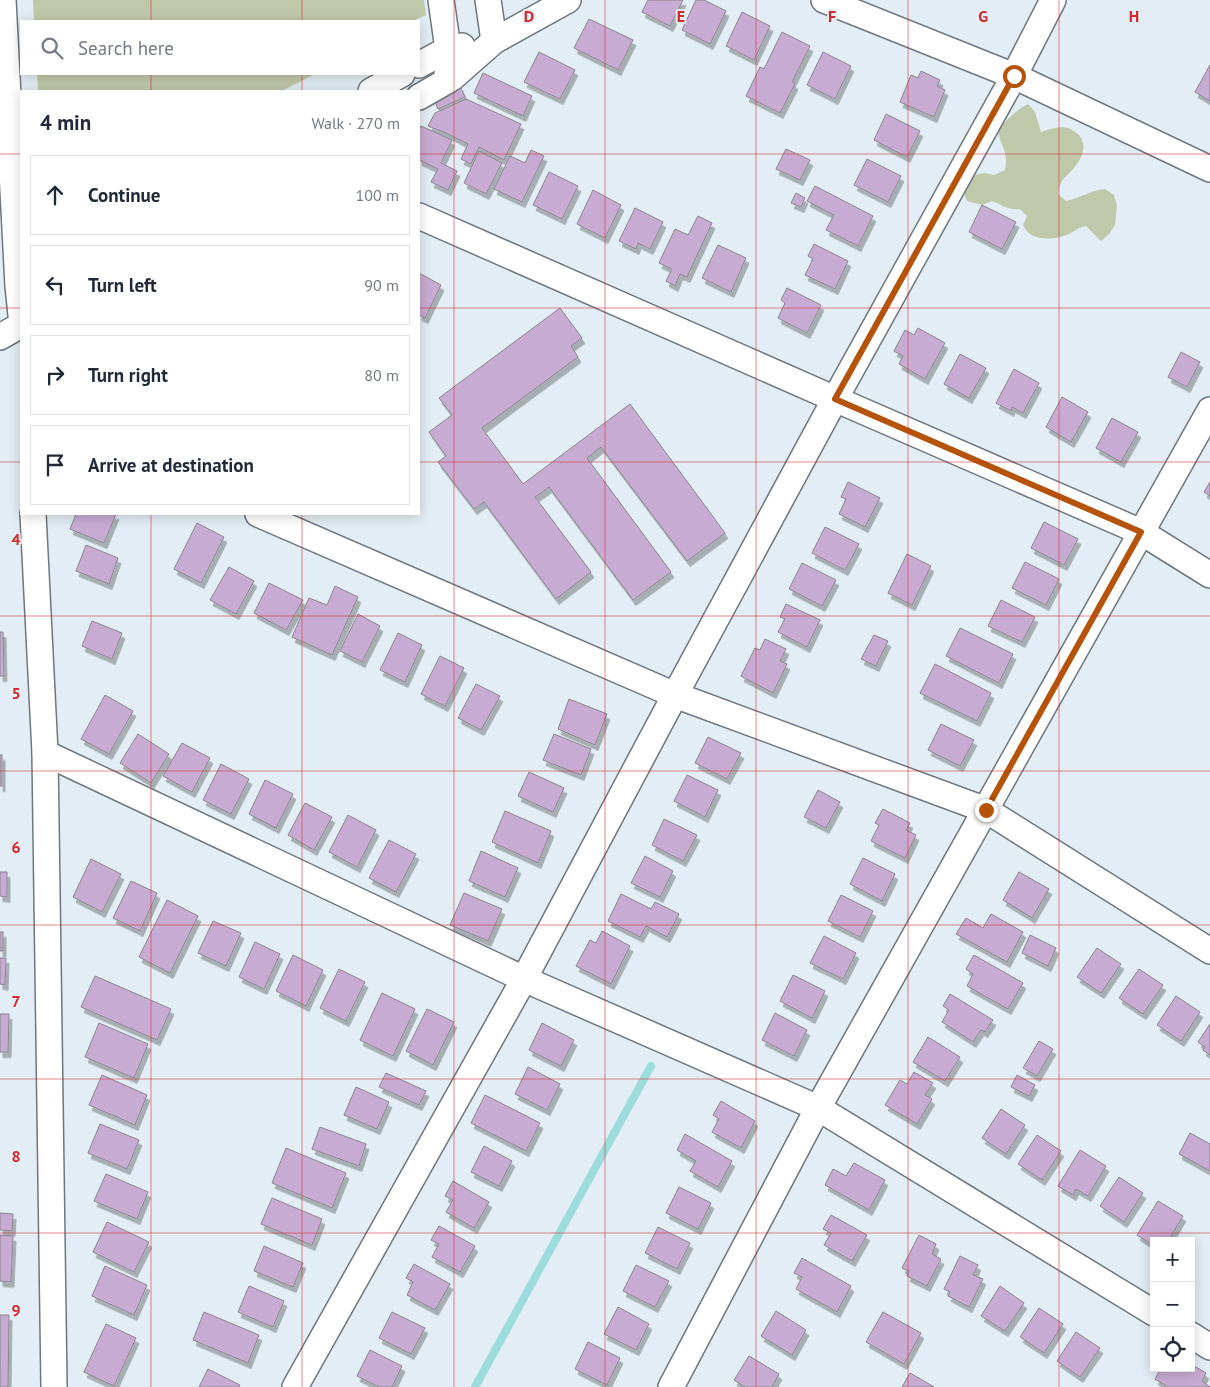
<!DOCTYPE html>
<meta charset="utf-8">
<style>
body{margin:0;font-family:"PT Sans",sans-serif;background:#f2f2f3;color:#1f2937}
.controls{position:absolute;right:15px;bottom:15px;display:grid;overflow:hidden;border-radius:0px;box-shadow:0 2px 12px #0003}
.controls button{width:45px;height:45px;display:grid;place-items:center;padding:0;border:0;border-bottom:1px solid #e0e1e3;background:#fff;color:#1f2937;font:25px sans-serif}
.stop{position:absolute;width:15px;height:15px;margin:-11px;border:4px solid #b45309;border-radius:50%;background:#fff}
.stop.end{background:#b45309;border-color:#fff;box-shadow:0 1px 5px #0008}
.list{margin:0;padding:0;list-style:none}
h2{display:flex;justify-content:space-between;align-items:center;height:65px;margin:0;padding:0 20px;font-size:21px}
h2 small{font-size:16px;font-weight:400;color:#747a83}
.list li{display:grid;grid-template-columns:32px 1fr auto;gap:15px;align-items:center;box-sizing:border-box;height:80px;margin:0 10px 10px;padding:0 10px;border:1px solid #e0e1e3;border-radius:0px}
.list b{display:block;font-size:19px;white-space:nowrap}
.list em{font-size:16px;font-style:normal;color:#747a83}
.icon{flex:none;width:28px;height:28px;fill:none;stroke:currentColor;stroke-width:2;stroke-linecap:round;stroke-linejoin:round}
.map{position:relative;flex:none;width:1210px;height:1387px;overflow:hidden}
.search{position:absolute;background:#fff;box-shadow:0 2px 12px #0003;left:20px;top:20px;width:400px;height:55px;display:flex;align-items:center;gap:12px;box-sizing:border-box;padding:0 18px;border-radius:0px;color:#747a83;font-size:19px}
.panel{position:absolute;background:#fff;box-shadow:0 2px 12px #0003;left:20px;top:90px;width:400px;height:425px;border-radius:0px}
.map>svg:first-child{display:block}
</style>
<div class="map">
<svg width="1210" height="1387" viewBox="0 0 1210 1387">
<defs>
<filter id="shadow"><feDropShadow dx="3" dy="5.5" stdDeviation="0" flood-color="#0004"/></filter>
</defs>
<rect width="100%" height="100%" fill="#e3edf5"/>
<!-- green -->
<g fill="#c0c8aa">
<polygon points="33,0 424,0 426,15 413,21 34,21"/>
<polygon points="37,74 315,74 282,91 38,91"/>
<path d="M1028,104l7,8 6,20c11,-4 23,-8 33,-1 15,10 10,25 0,37 -4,5 -10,9 -13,15 -2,3 -2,7 -3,11l8,7c14,-3 25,-11 39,-12l9,6 3,11 -2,19 -6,9 -8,7 -15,-15c-9,2 -9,4 -17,8 -11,5 -28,7 -39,0 -3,-2 -5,-6 -7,-9l4,-9 -7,-7c-14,1 -16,-4 -28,-8l-10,4 -15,-4 -4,-10 4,-9 8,-7 9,-2 10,2 11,-5c4,-18 -4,-22 -7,-39 8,-11 18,-21 30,-27z"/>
</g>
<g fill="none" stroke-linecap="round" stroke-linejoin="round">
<!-- stream -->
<polyline stroke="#9ddcdc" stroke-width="8" points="475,1387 651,1066"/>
</g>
<!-- building -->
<g fill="#c8abd3" stroke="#8a848d" filter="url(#shadow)">
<polygon points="648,0 683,0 670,26 642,12"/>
<polygon points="696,0 704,0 726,11 710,44 682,30"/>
<polygon points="742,12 770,26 754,60 726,46"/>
<polygon points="589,19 633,40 618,70 574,48"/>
<polygon points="782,32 810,46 792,82 795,84 780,113 746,96 760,67 764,69"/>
<polygon points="539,52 575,70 560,99 524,82"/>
<polygon points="823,52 851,66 835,99 807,85"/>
<polygon points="1210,65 1210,101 1195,92"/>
<polygon points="921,71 940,80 937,86 945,90 934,117 900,102 911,75 918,78"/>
<polygon points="483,73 532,96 523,116 474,93"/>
<polygon points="460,86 465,97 438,109 433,97"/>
<polygon points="466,99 521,124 504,160 479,147 471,164 461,159 468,144 448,134 428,126 435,113"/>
<polygon points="886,114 920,131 907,157 874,140"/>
<polygon points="421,126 452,140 441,163 457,171 448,190 431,182 438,169 419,160 419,130"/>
<polygon points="786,149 810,160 800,180 776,169"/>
<polygon points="531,150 544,156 522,202 494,189 510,156 525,163"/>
<polygon points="479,151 502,163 486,194 464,183"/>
<polygon points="867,159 901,176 888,202 854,185"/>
<polygon points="549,172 578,186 562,219 533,205"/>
<polygon points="815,186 873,216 858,246 826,230 834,215 807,201"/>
<polygon points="593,190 621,205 605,238 577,224"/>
<polygon points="796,193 805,198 801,207 791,203"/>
<polygon points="982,205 1016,222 1002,249 969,232"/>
<polygon points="635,208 663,222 650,249 638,243 636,249 619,241"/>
<polygon points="698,216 712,223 687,277 680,274 675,286 666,281 672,269 659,263 675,229 688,235"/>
<polygon points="814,244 848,261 835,289 805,275 813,259 808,256"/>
<polygon points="718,245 746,258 731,292 702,278"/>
<polygon points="419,273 441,285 425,318 419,315"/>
<polygon points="787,288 821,305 807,333 778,318 785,303 781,300"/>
<polygon points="560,308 582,338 571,346 578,357 482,428 523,484 630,404 725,533 687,561 601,447 587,458 671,572 633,600 549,487 535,497 591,572 556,599 484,502 474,509 438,462 446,456 429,432 452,415 439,398"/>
<polygon points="918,328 945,343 925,379 899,364 903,356 894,351 905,330 914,335"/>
<polygon points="1181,352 1200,362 1187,387 1168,377"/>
<polygon points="960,354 986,368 969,398 944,384"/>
<polygon points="1014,369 1039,383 1023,413 1012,407 1011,411 996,403"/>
<polygon points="1062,397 1088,412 1071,442 1046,427"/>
<polygon points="1112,418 1138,432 1121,462 1096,448"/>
<polygon points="848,482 880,498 865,527 839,514 846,499 841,497"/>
<polygon points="1210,482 1210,496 1204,492"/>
<polygon points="76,514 116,514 104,543 70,529"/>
<polygon points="1044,522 1078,539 1064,565 1031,548"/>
<polygon points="197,523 224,537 201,583 174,569"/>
<polygon points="825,527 859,544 845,570 812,553"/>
<polygon points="86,545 118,558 109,584 76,571"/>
<polygon points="907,554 931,566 912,605 888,593"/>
<polygon points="1025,562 1059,579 1046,605 1012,588"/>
<polygon points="802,563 836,580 822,606 789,589"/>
<polygon points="229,567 254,581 236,614 210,600"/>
<polygon points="269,583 303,600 286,630 254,613"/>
<polygon points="335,586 358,597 332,655 292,637 309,598 327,605"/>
<polygon points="1001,600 1035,617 1022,642 988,626"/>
<polygon points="786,604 820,620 807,647 778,632 785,619 780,617"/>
<polygon points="358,614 380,626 362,662 340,651"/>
<polygon points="92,621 122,633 112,659 82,646"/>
<polygon points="960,628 1013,654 999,683 946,656"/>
<polygon points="0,632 3,632 4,676 0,676"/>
<polygon points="398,633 422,645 405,682 380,670"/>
<polygon points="874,635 888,641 876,666 861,659"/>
<polygon points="765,639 786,649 780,661 787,664 773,693 741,676 755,648 760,650"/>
<polygon points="440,656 464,668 445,706 421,694"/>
<polygon points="935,664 991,693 977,721 920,693"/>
<polygon points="476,684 500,696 481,730 458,718"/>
<polygon points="105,695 133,711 109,754 81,739"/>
<polygon points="569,699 607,714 595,745 558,729"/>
<polygon points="941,724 974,740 960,766 928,750"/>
<polygon points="138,734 169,754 151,783 120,763"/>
<polygon points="554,734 591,749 581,775 543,760"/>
<polygon points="708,737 741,753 727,779 695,763"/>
<polygon points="182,743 210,758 192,792 163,776"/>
<rect x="0" y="755" width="2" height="31"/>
<polygon points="221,764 249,779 231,814 203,800"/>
<polygon points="529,772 564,788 553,812 518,796"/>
<polygon points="687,775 718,790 705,817 674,801"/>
<polygon points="265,780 293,794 276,828 249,814"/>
<polygon points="818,790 840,802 826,828 804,817"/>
<polygon points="305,803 332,817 314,850 288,835"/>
<polygon points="883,809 910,823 906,830 916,835 905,858 871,841 879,825 875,823"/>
<polygon points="505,811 551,831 538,863 492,842"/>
<polygon points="348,815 376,830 357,867 329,852"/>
<polygon points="664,819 697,835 683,861 652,845"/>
<polygon points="389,840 416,854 396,892 369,878"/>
<polygon points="481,851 518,868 505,897 469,881"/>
<polygon points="645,856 673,871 660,897 631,883"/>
<polygon points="863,858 895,874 882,901 850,884"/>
<polygon points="91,859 121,874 102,912 73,897"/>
<polygon points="0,872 7,872 7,897 0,896"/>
<polygon points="1019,872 1049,889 1032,918 1003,900"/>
<polygon points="131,881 157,893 140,931 113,918"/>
<polygon points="464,893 502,909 488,941 450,925"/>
<polygon points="621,894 651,909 655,902 679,914 667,937 646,926 640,937 608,921"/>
<polygon points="841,895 873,911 860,937 828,921"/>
<polygon points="167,900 198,916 170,973 139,957"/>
<polygon points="991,914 1023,932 1007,962 956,934 966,918 983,928"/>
<polygon points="213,921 241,933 226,966 198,953"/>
<polygon points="602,931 630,946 611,984 576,966 590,940 596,943"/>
<rect x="0" y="932" width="3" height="19"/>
<polygon points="1030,935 1056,948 1048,966 1022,953"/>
<polygon points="824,936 856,953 843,979 810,963"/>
<polygon points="255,942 280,954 264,989 239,977"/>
<polygon points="1097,948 1121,964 1101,993 1077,977"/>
<polygon points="293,955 323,970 306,1006 276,991"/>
<polygon points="974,955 1023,983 1008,1009 967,986 973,974 966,969"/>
<polygon points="0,958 6,958 5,985 0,984"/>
<polygon points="339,969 365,982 346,1021 320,1008"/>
<polygon points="1139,969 1163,985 1143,1014 1119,998"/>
<polygon points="793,975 825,991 812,1018 780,1001"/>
<polygon points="95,976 171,1009 157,1040 81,1007"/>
<polygon points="382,993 415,1009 393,1056 360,1040"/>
<polygon points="950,994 993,1020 985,1032 981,1030 973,1042 942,1022 949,1010 943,1006"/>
<polygon points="1176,996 1200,1012 1181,1041 1157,1025"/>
<polygon points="427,1009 454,1022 433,1065 406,1051"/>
<polygon points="775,1013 807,1030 794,1056 762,1040"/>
<polygon points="0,1014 9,1014 8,1052 0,1052"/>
<polygon points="99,1023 148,1044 134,1078 85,1057"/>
<polygon points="542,1023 574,1040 561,1066 529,1050"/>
<polygon points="1210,1024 1210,1055 1203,1050 1205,1047 1198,1042"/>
<polygon points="928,1037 960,1057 945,1081 913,1062"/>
<polygon points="1039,1041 1053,1049 1037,1076 1023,1068"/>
<polygon points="528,1067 560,1084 547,1110 515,1094"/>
<polygon points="914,1072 933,1083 925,1095 932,1099 917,1124 885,1105 900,1080 907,1084"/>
<polygon points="386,1073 426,1091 419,1105 379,1087"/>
<polygon points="102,1075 147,1095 135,1125 89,1105"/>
<polygon points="1017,1075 1035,1085 1029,1096 1011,1087"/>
<polygon points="356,1087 389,1102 377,1129 344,1115"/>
<polygon points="485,1095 540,1123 526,1151 471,1123"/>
<polygon points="721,1101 755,1121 741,1148 712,1132 719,1119 713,1115"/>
<polygon points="1001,1109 1025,1125 1006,1154 982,1138"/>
<polygon points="100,1124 139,1140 127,1169 88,1153"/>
<polygon points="320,1127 366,1144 359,1166 312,1149"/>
<polygon points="1190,1133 1210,1144 1210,1171 1179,1154"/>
<polygon points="685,1134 732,1161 718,1187 690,1171 696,1161 677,1150"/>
<polygon points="1037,1135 1061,1151 1042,1180 1018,1164"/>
<polygon points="484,1146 512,1161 499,1186 471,1172"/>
<polygon points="286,1148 346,1173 332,1208 272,1183"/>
<polygon points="1080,1150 1106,1166 1088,1196 1076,1189 1073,1195 1058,1186"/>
<polygon points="854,1163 885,1180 869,1210 825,1185 833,1169 846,1176"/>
<polygon points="106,1174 148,1192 137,1219 94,1201"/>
<polygon points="1119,1177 1143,1193 1124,1222 1100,1206"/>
<polygon points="453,1181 489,1202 474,1228 446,1212 453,1200 445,1196"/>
<polygon points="679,1187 711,1203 698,1229 666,1213"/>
<polygon points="272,1198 322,1219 312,1245 261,1224"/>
<polygon points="1158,1201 1183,1216 1168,1241 1154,1241 1154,1246 1137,1235"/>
<polygon points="0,1213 13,1214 12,1231 0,1230"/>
<polygon points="831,1215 867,1235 852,1261 824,1245 831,1233 823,1229"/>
<polygon points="107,1222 149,1242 134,1272 93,1252"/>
<polygon points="439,1226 475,1246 460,1272 432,1257 439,1244 431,1240"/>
<polygon points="658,1227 690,1243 677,1269 645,1253"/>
<polygon points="0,1235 13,1236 11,1282 0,1281"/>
<polygon points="919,1235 936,1244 932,1254 941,1259 927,1286 907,1276 909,1271 902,1268"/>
<polygon points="264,1246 303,1263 293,1287 254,1271"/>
<polygon points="960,1256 978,1265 973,1275 983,1279 969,1307 948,1296 950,1292 944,1289"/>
<polygon points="802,1258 851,1286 837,1312 796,1289 802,1277 794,1273"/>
<polygon points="414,1264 450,1284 435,1310 407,1295 413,1282 406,1278"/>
<polygon points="636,1265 669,1281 655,1307 623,1291"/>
<polygon points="105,1266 147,1285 134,1315 92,1296"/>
<polygon points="249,1286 284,1301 273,1327 238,1312"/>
<polygon points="1000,1286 1024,1303 1005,1331 981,1316"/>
<polygon points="618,1307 649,1324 636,1350 604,1334"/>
<polygon points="1039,1308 1063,1324 1044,1353 1020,1337"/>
<polygon points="776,1311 806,1330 792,1355 761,1336"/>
<polygon points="204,1312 259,1335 248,1363 193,1340"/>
<polygon points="392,1312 425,1328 411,1354 379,1338"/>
<polygon points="883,1312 921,1333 904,1364 866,1342"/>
<polygon points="0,1315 9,1315 8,1387 0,1387"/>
<polygon points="106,1324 136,1338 114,1386 84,1372"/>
<polygon points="1076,1332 1100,1348 1080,1377 1057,1361"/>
<polygon points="588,1342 620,1358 607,1385 575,1369"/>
<polygon points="370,1350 402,1366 392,1387 379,1387 357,1376"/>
<polygon points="749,1356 779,1374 772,1387 745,1387 734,1380"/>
<polygon points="1191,1364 1206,1373 1202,1381 1210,1387 1168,1387 1155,1379 1161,1368 1191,1368"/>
<polygon points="208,1369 240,1385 239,1387 199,1387"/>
<polygon points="910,1373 934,1387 902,1387"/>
</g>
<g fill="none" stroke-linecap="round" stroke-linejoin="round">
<!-- minor casing -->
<g stroke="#6e777d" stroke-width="28">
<g id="minor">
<polyline points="3,0 18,286 21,315"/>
<polyline points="441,0 448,49 447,81"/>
<polyline points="488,0 494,41"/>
<polyline points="824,0 1014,76 1210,169"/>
<polyline points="419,65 448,49 462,46"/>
<polyline points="371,91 402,74"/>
<polyline points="419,97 452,78 494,41 568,0"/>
<polyline points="419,216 835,399 1141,532 1210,575"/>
<polyline points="0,337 21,325"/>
<polyline points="33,514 45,753 54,1387"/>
<polyline points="258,514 675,695 986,810 1210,951"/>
<polyline points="45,753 524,979 818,1108 1154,1313"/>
<polyline points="1191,1335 1210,1347"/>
<polyline points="295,1387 524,979 675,695 835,399 1014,76 1053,0"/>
<polyline points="671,1387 818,1108 1210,410"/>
</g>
</g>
<!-- minor -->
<use href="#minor" stroke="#fff" stroke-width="25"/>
</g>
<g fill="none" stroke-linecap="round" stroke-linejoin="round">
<!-- route -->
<polyline stroke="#b45309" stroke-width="6" points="986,810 1141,532 835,399 1014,76"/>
</g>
<!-- grid -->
<path fill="none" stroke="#d62828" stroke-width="1" stroke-opacity="0.55" d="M151,0v21M302,0v21M454,0v1387M605,0v1387M756,0v1387M908,0v1387M1059,0v1387M151,74v17M302,74v17M0,154h21M419,154h791M0,308h21M419,308h791M0,462h21M419,462h791M151,514v873M302,514v873M0,616h1210M0,771h1210M0,925h1210M0,1079h1210M0,1233h1210"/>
<g font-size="16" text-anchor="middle" font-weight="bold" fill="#d62828" stroke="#e3edf5" stroke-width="4" stroke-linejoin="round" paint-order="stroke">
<text x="529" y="22">D</text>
<text x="681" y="22">E</text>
<text x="832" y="22">F</text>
<text x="983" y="22">G</text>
<text x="1134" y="22">H</text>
<text x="16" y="545">4</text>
<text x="16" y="699">5</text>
<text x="16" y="853">6</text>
<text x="16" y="1007">7</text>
<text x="16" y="1162">8</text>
<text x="16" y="1316">9</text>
</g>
</svg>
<div class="controls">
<button>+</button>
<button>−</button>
<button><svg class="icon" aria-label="locate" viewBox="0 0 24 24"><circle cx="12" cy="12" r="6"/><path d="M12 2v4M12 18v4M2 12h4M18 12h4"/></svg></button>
</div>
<div class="stop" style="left:1014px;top:76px"></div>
<div class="stop end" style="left:986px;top:810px"></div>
<div class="search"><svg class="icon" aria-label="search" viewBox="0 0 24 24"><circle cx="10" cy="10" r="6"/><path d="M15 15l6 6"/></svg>Search here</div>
<section class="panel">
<h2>4 min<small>Walk · 270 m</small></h2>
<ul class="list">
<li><svg class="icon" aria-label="ahead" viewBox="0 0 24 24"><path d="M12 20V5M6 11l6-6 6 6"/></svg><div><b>Continue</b></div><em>100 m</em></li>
<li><svg class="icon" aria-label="left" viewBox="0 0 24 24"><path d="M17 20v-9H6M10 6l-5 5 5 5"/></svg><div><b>Turn left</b></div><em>90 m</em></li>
<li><svg class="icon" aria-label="right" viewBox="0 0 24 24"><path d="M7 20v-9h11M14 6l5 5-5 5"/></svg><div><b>Turn right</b></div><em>80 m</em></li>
<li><svg class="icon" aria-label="arrive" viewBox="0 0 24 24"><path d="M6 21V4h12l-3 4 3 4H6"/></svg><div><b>Arrive at destination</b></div></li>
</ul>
</section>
</div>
